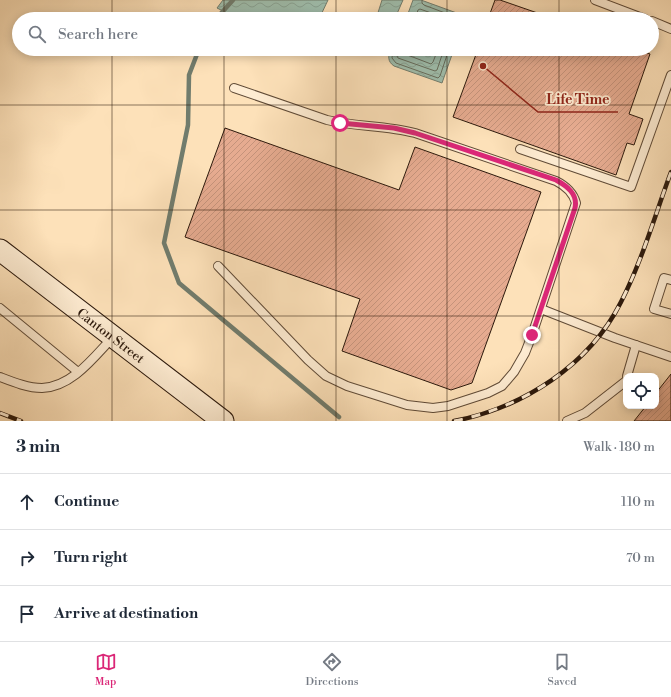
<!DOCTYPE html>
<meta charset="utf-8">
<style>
body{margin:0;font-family:"Libre Bodoni",serif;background:#f6f6f7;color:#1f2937}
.controls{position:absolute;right:12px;bottom:12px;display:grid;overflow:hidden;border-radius:8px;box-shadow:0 2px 10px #0003}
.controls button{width:36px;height:36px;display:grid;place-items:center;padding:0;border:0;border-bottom:1px solid #e0e1e3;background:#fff;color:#1f2937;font:20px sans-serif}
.stop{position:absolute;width:12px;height:12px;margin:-9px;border:3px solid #db2777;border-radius:50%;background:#fff}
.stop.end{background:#db2777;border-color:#fff;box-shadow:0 1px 4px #0008}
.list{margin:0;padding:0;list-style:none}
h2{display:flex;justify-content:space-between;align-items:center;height:52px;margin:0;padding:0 16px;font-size:17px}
h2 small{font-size:13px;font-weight:400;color:#747a83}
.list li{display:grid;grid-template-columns:26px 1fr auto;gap:12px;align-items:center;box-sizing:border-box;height:56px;padding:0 16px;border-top:1px solid #e0e1e3}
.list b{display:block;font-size:15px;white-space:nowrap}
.list em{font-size:13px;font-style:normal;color:#747a83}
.icon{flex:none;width:22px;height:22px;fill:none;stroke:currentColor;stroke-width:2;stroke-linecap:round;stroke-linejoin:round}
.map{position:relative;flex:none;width:671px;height:421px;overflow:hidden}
.search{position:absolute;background:#fff;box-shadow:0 2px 10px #0003;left:12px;right:12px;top:12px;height:44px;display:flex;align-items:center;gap:10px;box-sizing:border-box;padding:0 14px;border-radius:22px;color:#747a83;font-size:15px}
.sheet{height:220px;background:#fff}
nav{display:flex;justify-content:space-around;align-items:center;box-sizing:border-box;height:56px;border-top:1px solid #e0e1e3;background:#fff;font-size:11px;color:#747a83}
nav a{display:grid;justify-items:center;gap:2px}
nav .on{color:#db2777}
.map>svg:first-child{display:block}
</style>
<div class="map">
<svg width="671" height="421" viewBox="0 0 671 421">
<defs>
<pattern id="water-waves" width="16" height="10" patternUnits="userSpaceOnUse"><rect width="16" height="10" fill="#9fbead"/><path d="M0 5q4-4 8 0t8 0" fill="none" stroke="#89a394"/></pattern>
<pattern id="building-hatch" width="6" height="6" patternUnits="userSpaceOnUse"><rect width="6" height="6" fill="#e6ab90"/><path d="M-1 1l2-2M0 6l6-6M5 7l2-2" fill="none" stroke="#c5937b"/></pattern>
</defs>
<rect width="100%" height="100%" fill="#fde1b9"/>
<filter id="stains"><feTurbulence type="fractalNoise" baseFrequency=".005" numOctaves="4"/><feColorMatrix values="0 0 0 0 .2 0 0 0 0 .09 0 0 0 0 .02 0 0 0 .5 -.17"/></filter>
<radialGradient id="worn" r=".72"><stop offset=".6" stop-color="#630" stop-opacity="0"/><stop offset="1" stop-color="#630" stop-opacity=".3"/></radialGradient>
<!-- water -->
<g fill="url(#water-waves)" stroke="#717c6d">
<polygon points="223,0 328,0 319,19 239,19 217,8"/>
<polygon points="382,0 403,0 396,16 399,19 376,19"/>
<polygon points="413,0 421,0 465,16 464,19 406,19"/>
<path d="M389,49h65l-12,34 -48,-17c-7,-5 -5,-9 -5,-17z"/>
</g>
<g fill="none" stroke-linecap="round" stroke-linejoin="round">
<!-- shore -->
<g stroke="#666c5c" stroke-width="1">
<polyline points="422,0 422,3 424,5 461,19"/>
<polyline points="415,19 418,10 420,9 448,19"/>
<polyline points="393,49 392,58 396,63 438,78 440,76 449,49"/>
<polyline points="398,49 397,56 398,58 435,71 437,70 444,49"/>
<polyline points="404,49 405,54 431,64 433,62 438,49"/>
</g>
<!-- stream -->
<g stroke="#717c6d" stroke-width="4.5">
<polyline points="216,19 233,0"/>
<polyline points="199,49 189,75 188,125 164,243 179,283 339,417"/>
</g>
</g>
<!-- building -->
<g fill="url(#building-hatch)" stroke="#2c190c">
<polygon points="495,0 500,0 549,17 548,19 488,19"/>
<polygon points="478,49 637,49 650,54 629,114 643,119 634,145 627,143 616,175 453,117"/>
<polygon points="225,128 399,190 415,147 541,192 472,383 451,390 342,351 360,299 185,237"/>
<polygon points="671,374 671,421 634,421 646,406 656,406 656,393"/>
</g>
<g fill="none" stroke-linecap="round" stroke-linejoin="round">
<!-- service casing -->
<g stroke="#604b37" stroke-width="10">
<g id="service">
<polyline points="595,0 645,19"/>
<polyline points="652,21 671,29"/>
<polyline points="520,149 631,187 671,75"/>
<path d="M218,266l90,94 18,16 21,10 60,19 26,3 15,-2 40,-13 14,-7 12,-14 11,-19 7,-18 44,-132c-3,-11 -10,-17 -20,-22l-141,-48c-29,-8 -59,-6 -88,-13l-93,-32"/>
<polyline points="671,280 664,278 654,309 671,314"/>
<polyline points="0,308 78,372"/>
<polyline points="541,309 615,338 671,357"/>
<polyline points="627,376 636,345"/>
<path d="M0,377c13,5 28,11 42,11 30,-1 52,-31 71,-51"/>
<polyline points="567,421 585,413 626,381"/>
</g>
</g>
<!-- secondary casing -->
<g stroke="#2c190c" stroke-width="23">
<g id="secondary">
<path id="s1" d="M0,250l223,171"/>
</g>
</g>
<!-- service -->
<use href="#service" stroke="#feecd2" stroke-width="8"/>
<!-- secondary -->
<use href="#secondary" stroke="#feecd2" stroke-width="21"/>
<!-- rail casing -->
<g stroke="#2c190c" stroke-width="4.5">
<g id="rail">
<polyline points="0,413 21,421"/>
<path d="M454,421c68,-13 135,-55 167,-119 21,-41 34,-87 50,-130"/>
</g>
</g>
<!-- rail -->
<use href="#rail" stroke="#feecd2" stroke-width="3" stroke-dasharray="9" stroke-linecap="butt"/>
</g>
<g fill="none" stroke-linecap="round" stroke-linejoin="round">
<!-- route -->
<path stroke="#db2777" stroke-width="5" d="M340,123l54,5 21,5 141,47c11,6 22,14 19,28l-43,127"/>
</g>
<!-- grid -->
<path fill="none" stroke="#2c190c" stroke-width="1" stroke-opacity="0.55" d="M112,0v19M224,0v19M336,0v19M447,0v19M559,0v19M112,49v372M224,49v372M336,49v372M447,49v372M559,49v372M0,105h671M0,210h671M0,316h671"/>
<g text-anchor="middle" stroke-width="3.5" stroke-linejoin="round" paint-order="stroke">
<!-- street labels -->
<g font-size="13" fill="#2c190c" stroke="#feecd2">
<text dy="5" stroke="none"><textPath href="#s1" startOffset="140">Canton Street</textPath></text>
</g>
</g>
<!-- callouts -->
<path fill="none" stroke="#8f2418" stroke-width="1.5" d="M483 66L538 112H618"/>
<circle fill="#8f2418" stroke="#feecd2" stroke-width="1.5" cx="483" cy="66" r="4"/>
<g font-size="14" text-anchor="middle" font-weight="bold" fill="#8f2418" stroke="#feecd2" stroke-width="3.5" stroke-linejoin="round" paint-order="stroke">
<text x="578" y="104">Life Time</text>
</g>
<rect width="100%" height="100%" filter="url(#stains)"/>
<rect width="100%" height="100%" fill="url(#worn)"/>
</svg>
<div class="controls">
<button><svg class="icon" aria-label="locate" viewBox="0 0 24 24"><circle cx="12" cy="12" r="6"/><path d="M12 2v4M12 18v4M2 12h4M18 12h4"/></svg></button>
</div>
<div class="stop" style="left:340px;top:123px"></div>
<div class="stop end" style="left:532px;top:335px"></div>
<div class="search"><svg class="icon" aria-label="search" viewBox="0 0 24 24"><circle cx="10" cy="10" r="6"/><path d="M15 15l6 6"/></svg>Search here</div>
</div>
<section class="sheet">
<h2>3 min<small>Walk · 180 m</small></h2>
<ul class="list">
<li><svg class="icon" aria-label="ahead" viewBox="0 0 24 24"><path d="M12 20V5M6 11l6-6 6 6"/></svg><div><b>Continue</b></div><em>110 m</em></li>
<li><svg class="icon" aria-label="right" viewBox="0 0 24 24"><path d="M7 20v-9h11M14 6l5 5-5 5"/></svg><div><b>Turn right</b></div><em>70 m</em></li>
<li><svg class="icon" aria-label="arrive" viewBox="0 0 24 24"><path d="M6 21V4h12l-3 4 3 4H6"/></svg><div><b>Arrive at destination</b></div></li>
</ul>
</section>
<nav>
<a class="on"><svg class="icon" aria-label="map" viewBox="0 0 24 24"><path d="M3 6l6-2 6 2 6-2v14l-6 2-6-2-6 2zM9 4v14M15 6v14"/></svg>Map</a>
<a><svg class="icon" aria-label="directions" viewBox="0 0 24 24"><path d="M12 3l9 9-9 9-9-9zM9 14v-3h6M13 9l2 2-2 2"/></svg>Directions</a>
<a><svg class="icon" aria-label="saved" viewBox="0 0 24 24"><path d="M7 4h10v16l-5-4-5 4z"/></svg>Saved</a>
</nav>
